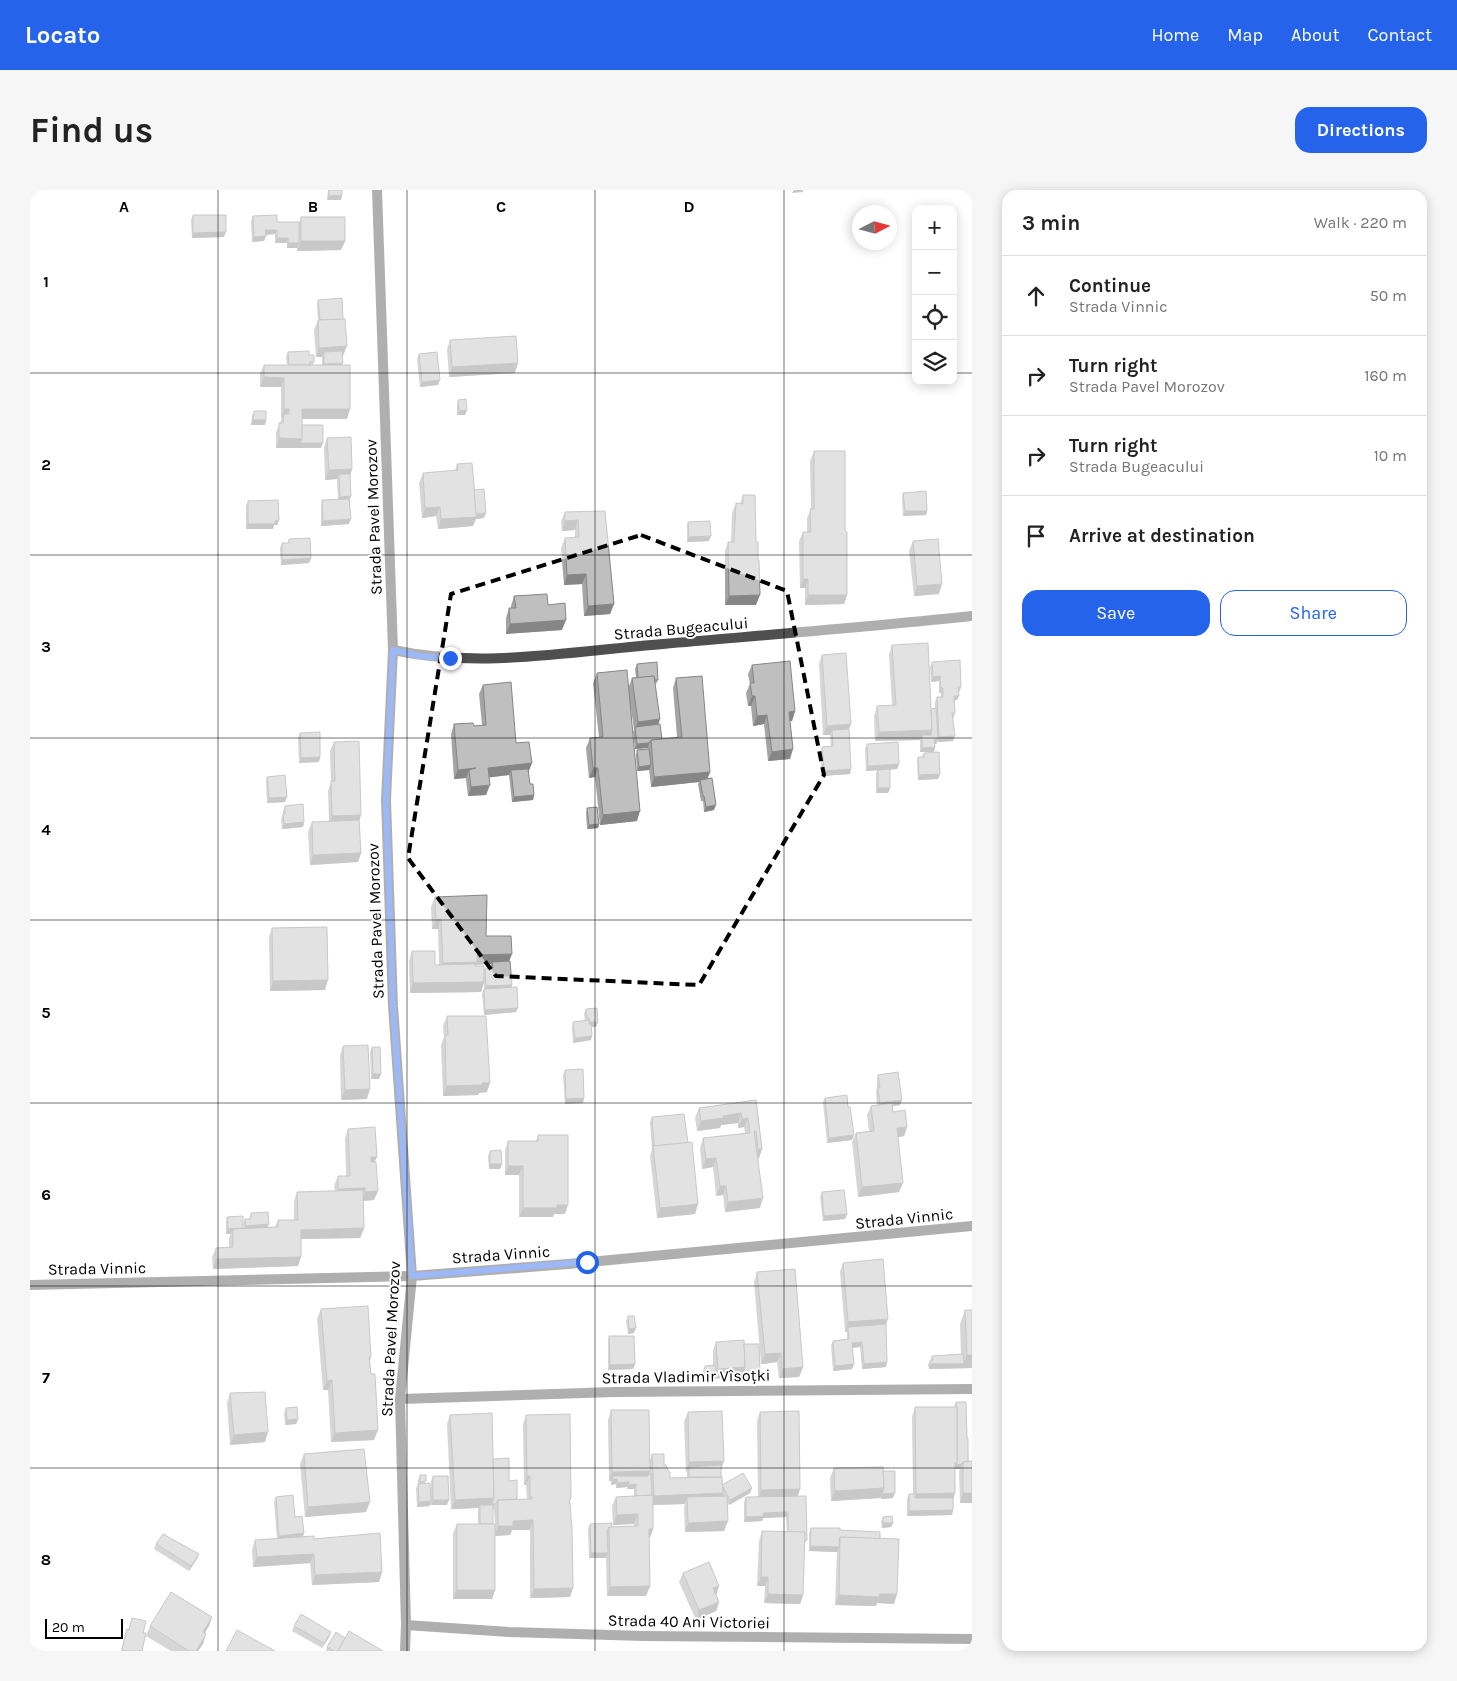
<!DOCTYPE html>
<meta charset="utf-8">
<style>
body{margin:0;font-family:Karla,sans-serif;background:#f6f6f6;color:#222}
.controls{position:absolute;right:15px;top:15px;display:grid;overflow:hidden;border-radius:10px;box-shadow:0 2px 12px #0003}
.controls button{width:45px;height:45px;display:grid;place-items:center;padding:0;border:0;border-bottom:1px solid #e0e0e0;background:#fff;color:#222;font:25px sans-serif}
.compass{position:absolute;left:822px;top:15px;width:45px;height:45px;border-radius:50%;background:#fff;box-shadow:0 2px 12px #0003;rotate:84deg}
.scale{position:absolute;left:15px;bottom:12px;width:78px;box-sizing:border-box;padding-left:5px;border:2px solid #000;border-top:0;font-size:14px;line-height:18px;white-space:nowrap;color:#000;-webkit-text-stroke:4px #fff;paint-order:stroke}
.stop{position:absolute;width:15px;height:15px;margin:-11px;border:4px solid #2563eb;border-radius:50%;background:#fff}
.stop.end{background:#2563eb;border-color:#fff;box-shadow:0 1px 5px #0008}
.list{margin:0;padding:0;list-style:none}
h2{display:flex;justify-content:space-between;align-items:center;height:65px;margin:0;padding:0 20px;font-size:21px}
h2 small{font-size:16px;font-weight:400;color:#767676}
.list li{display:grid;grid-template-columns:32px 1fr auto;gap:15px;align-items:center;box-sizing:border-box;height:80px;padding:0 20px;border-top:1px solid #e0e0e0}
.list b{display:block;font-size:19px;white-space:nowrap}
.list p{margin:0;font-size:16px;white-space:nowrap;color:#767676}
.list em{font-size:16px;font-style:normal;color:#767676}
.actions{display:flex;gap:10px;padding:15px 20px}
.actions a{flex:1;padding:11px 0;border:1px solid #2563eb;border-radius:15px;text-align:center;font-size:18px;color:#2563eb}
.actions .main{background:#2563eb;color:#fff}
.icon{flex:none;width:28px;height:28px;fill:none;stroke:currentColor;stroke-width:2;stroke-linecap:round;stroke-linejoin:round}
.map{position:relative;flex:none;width:942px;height:1461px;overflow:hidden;border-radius:15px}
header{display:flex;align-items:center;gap:30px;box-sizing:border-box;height:70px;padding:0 25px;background:#2563eb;color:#fff}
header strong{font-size:24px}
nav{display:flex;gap:28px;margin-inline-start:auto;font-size:18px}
.intro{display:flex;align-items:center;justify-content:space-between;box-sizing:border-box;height:120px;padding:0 30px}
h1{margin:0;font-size:35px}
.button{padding:12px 22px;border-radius:15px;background:#2563eb;color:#fff;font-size:18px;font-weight:700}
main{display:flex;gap:30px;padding:0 30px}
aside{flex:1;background:#fff;border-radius:15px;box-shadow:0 2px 12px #0003}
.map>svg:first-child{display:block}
</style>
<header>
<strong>Locato</strong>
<nav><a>Home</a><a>Map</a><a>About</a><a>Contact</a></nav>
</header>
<div class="intro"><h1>Find us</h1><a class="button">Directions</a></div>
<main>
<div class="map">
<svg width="942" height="1461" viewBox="0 0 942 1461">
<rect width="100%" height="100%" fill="#fff"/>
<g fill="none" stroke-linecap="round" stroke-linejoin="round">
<!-- lane -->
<polyline stroke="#4f4f4f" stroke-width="10" points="0,1095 382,1086"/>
<!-- street -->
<g stroke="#4f4f4f" stroke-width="10">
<polyline points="347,0 363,460 356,610 363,816 382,1086 370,1209 376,1435 375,1461"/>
<path d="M363,460c88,19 181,1 270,-6 103,-9 206,-17 309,-28"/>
<polyline points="382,1086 538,1074 942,1036"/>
<polyline points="370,1209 584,1202 942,1199"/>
<polyline points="376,1435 479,1442 614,1446 942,1449"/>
</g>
</g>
<!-- wall -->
<g fill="#a4a4a4" fill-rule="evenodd">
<polygon points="298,0 312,0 312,5 311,10 297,10"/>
<polygon points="163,25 194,47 162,48 161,30"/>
<polygon points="223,26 247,32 269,32 271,27 315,51 311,60 267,61 267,58 257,58 257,53 245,53 245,44 236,45 234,51 222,52 221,31"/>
<polygon points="288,110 313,166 312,166 312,175 317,229 272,229 272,235 291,258 246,258 246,242 252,228 251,228 251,197 230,197 230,184 234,175 257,175 256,167 258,162 279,165 284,172 283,175 292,175 292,167 286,167 284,140 288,130 287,114"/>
<polygon points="420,150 485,183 419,187 417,159"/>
<polygon points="389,164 408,195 390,197 387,169"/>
<polygon points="428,210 437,220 435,225 427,225 427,214"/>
<polygon points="224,221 236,230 235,235 221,235 222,226"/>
<polygon points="297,248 322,279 320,286 319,334 291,336 291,315 292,310 308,309 307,289 295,290 294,257"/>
<polygon points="784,261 815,341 817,405 814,414 775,415 775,398 770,398 769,351 773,342 777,342 777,328 781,319 780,271"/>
<polygon points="427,274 445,300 454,328 446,329 443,336 408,339 406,326 392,328 389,293 393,283 425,281"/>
<polygon points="873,303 897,321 896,325 873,326 872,308"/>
<polygon points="713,305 726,415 695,415 695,361 698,352 701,352 702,323 706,313 710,314"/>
<polygon points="218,311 249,330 247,335 244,335 243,339 216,339 216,316"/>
<polygon points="575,321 584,414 580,424 554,426 552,394 534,395 531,358 535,348 545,348 545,340 532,341 531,331 535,322"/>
<polygon points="658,332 679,351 657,352 657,336"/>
<polygon points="259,349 281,368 279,373 251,375 250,358 252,353 258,353"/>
<polygon points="883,351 909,404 884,406 879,361"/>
<polygon points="484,406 518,415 532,440 476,444 476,428 479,418 481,418 481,416"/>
<polygon points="862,455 901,519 905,518 905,512 907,507 911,507 911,503 909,503 909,491 901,492 900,477 902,472 931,497 930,501 929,502 927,510 924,510 925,523 924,528 923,528 923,551 908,552 908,550 906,554 905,554 905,557 904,562 890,562 890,550 845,551 844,526 847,516 862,515 859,465"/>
<polygon points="792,465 819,539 821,579 820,584 792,586 791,562 792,557 801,556 800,545 793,545 789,474"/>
<polygon points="607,474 628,490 626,494 625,495 628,534 632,549 647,547 643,498 646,488 680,582 678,588 684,620 674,622 673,611 671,611 668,594 669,592 621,597 619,579 619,580 607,581 606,565 607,560 617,559 618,558 605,559 603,542 604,540 601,518 607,631 570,635 565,587 559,588 556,558 560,548 569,548 563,493 567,483 599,496 602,488 606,488 605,479"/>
<polygon points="722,475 765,521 762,531 760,531 760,569 738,571 734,534 723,536 721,516 718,516 716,503 720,494 718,484"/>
<polygon points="453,495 486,553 502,573 498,582 500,594 504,605 503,610 482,612 479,585 459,587 456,605 438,606 436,590 436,588 424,589 421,544 424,534 444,536 452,535 449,504"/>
<polygon points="270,543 290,567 289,572 269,573 268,548"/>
<polygon points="304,552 331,625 329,630 331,663 328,672 280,675 278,642 282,632 299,632 298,601 301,592 300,561"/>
<polygon points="837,554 869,574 867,579 860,580 860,598 858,603 846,603 846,584 847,580 836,581 835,559"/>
<polygon points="894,563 910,584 908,589 888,590 887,572 888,567 892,567"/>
<polygon points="237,587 255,612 237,613 236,591"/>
<polygon points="255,616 274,632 273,637 252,639 251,629 253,624 253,621"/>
<polygon points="557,618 569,634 568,638 557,639 556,623"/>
<path d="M405,707l51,39 23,25 3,24 -1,2 5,25 -32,3 -2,-21 2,-5v-6l-3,9 -71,1 -1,-32 3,-10 23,14h4l-1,-36h-6l-1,-22zM461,774l-1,4 -5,1 -1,1 -9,-4 1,-1z"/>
<polygon points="242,738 295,800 240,801 239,747"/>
<polygon points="556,819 566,837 561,837 561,850 543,853 542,837 543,832 555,831 554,824"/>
<polygon points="417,826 457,902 449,903 448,905 413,906 411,855 414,847 413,836"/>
<polygon points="313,856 337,909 311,910 310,865"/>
<polygon points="342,857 351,884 349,889 341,889 340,862"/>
<polygon points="535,880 554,908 553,913 535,914 533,885"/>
<polygon points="848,885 872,910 870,915 862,916 863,922 877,937 874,946 868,947 869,1002 828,1007 822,952 826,943 839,941 837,925 841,916 847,915 846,902 847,897 847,889"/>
<polygon points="795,908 822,950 797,953 793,912"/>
<polygon points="726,910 732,959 729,968 728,968 730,1018 695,1022 693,1005 686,1006 683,977 672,979 670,958 673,948 715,943 714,937 708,938 708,933 691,935 690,938 667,941 665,928 669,918"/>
<polygon points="622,927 658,953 668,1014 665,1024 627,1028 620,966 622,959 620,932"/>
<polygon points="318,939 345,972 344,1010 333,1011 334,1038 330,1048 271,1049 268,1076 183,1079 182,1067 186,1058 199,1057 199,1048 201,1044 196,1044 196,1032 197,1027 214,1038 213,1034 215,1029 219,1029 221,1023 238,1037 245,1037 248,1030 264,1030 264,1011 267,1002 305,1001 304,996 308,986 316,986 315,948"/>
<polygon points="508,945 535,1024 524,1024 523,1027 489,1027 489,985 475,985 475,960 478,951 506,951"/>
<polygon points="460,961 472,974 470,979 459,979 458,966"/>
<polygon points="792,1002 817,1024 815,1029 793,1031 790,1007"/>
<polygon points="813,1073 856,1136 856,1177 832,1179 830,1157 822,1158 822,1179 803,1181 801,1155 803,1151 817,1149 817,1142 815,1142 810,1082"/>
<polygon points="727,1082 773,1177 769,1187 749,1188 747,1172 731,1174 724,1092"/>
<polygon points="291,1119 341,1167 340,1172 344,1250 301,1252 298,1200 293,1200 287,1129"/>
<polygon points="935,1120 942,1178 899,1179 898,1175 902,1166 931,1164 930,1134"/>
<polygon points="598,1126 604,1143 598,1144 596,1131"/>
<polygon points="579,1146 605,1174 603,1179 578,1180 578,1151"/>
<polygon points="686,1152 714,1154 728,1187 712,1188 712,1187 674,1189 673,1181 675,1176 683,1175 683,1161"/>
<polygon points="200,1203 235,1252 200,1255 197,1213"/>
<polygon points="926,1212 937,1248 942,1313 930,1313 929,1281 930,1279 925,1279 923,1320 922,1325 877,1326 877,1309 879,1304 883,1304 882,1227 885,1217 924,1217"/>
<polygon points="256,1218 268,1229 266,1234 255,1235 254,1223"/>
<polygon points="581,1220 620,1270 622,1264 634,1275 640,1288 657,1287 657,1281 656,1282 654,1232 658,1222 691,1280 692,1295 722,1298 720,1303 699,1315 697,1312 694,1341 655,1342 654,1317 655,1314 623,1315 620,1348 619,1348 620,1396 616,1406 577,1406 576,1368 559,1368 558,1338 560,1334 582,1337 604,1336 604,1334 583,1335 582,1316 586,1307 604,1306 604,1299 597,1299 597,1297 586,1298 586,1294 581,1295 581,1291 579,1291 578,1230"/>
<polygon points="730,1222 770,1299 767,1306 777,1350 774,1355 773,1405 770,1414 734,1413 735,1396 727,1396 729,1351 732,1341 757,1342 756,1327 733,1328 732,1331 714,1332 714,1312 716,1307 728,1307 727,1231"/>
<path d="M420,1225l43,44 16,22 8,18h10l-1,-14h-2l-1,-61 3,-9 43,88 4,85 -3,9 -40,1v-68h-18l-2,5 -15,1v54l-3,9h-39v-66l4,-9h21v-16l-27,1 -4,-85zM463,1319h1l1,15h-2z"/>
<polygon points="274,1264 336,1322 275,1327 270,1274"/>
<polygon points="804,1278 853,1281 863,1308 851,1309 851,1308 801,1311 800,1288"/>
<polygon points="390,1285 396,1293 401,1306 401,1291 403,1286 417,1315 401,1315 401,1312 400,1316 387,1317 386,1299 388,1294 388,1290"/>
<polygon points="246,1307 265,1327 274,1343 273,1347 284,1349 352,1382 349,1392 282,1395 280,1373 223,1377 222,1360 225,1350 247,1349 244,1312"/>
<polygon points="853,1327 863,1333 861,1337 852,1338 851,1332"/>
<polygon points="781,1338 810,1340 850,1349 867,1404 864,1414 847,1413 846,1416 805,1415 807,1362 779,1361 779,1343"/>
<polygon points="126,1354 169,1364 167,1369 159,1381 124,1359"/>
<polygon points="653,1383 689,1396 686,1405 689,1412 686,1421 666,1430 649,1392"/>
<polygon points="182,1427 179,1436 175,1443 173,1454 168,1461 141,1461 116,1446 120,1436"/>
<polygon points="102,1428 113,1443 112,1461 91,1461 95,1444 97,1439 98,1440"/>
<polygon points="264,1436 301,1442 299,1447 292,1458 262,1441"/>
<polygon points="315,1448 353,1461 296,1461 297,1457"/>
</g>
<!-- shaded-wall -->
<g fill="#868686">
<polygon points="764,0 773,0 773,2 762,3"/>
<polygon points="312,5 311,10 297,10 299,6"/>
<polygon points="235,40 247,40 245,44 234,45"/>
<polygon points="196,42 194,47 162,48 163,43"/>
<polygon points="236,46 234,51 222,52 224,47"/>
<polygon points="247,48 258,48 257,53 245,53"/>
<polygon points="271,51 315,51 311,60 267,61"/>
<polygon points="258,53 269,53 267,58 257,58"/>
<polygon points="317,156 313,166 294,167 294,162 292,167 286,167 289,158"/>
<polygon points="313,173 311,178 292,179 294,174"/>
<polygon points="488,173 485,183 419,187 422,177"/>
<polygon points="234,187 254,188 251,197 230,197"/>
<polygon points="410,190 408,195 390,197 392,192"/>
<polygon points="254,219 259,219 255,228 254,224 252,228 251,228"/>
<polygon points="272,219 320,219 317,229 268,229"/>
<polygon points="437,220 435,225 427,225 429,221"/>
<polygon points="223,230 236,230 235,235 221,235"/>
<polygon points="249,248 272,249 293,253 291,258 246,258"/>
<polygon points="322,279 319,289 309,284 307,289 295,290 299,280"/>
<polygon points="321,306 319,311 308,312 310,307"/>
<polygon points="410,317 406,326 392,328 395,318"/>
<polygon points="875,321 897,321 896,325 873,326"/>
<polygon points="456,323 454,328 446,329 443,336 408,339 411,329 444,324"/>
<polygon points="321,329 319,334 291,336 293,331"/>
<polygon points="249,330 247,335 244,335 243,339 216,339 218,334"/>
<polygon points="548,330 545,340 532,341 535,331"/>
<polygon points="681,346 679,351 657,352 659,347"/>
<polygon points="281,368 279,373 251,375 252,370"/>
<polygon points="556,384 552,394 534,395 537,385"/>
<polygon points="773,389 778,389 775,398 770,398"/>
<polygon points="912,394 909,404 884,406 887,396"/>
<polygon points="730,405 726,415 695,415 699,406"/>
<polygon points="778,405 817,405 814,414 775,415"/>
<polygon points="584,414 580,424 554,426 558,416"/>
<polygon points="536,430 532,440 476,444 480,434"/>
<polygon points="910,486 909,491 901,492 903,487"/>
<polygon points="911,498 913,498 911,503 909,503"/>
<polygon points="722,506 725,506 721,516 718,516"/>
<polygon points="924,506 929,506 927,510 922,511"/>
<polygon points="765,521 762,531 756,532 759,522"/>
<polygon points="737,525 734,534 723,536 727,526"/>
<polygon points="630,529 627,539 605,539 608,532"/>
<polygon points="821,534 817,544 802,540 800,545 793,545 797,536"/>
<polygon points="902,540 899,550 892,545 890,550 845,551 849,542"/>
<polygon points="925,546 923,551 908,552 909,547"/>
<polygon points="904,549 908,549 906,554 903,554"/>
<polygon points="619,553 618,558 605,559 607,554"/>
<polygon points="905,557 904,562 890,562 892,558"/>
<polygon points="763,559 760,569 738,571 742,562"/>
<polygon points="290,567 289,572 269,573 271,568"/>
<polygon points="502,573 498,583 481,580 479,585 455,588 458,578"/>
<polygon points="869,574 867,579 836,581 838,576"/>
<polygon points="621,575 619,580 607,581 609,577"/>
<polygon points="446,578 439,580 436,588 424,589 428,580"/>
<polygon points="563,578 568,578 565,587 559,588"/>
<polygon points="821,579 820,584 792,586 794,581"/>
<polygon points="680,582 676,591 670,590 669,592 621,597 624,587"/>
<polygon points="910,584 908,589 888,590 889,585"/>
<polygon points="460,595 456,605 438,606 441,597"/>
<polygon points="848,598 860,598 858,603 846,603"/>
<polygon points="504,605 503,610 482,612 484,607"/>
<polygon points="257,607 255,612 237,613 239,608"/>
<polygon points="686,615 684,620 674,622 676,617"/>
<polygon points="610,621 607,631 570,635 573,625"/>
<polygon points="331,625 328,635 299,635 302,626"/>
<polygon points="274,632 273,637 252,639 254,634"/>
<polygon points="569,634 568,638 557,639 559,635"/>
<polygon points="331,663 328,672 280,675 283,665"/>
<polygon points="411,729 408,739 402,739 406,730"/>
<polygon points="482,764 478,774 462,772 461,774 446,775 443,781 409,783 413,773 447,765"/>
<polygon points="298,790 295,800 240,801 243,791"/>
<polygon points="454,792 451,802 380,803 383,793"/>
<polygon points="482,795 481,799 455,801 456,796"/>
<polygon points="488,818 486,822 454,825 455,820"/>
<polygon points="560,832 568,832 566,837 558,837"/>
<polygon points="562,846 561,850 543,853 545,848"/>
<polygon points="343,884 351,884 349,889 341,889"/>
<polygon points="452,893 460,893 457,902 449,903 448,905 413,906 416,896"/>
<polygon points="340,899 337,909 311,910 315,900"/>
<polygon points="554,908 553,913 535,914 536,909"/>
<polygon points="872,910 870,915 848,918 850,913"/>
<polygon points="711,923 708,933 691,935 690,938 667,941 671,931 693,926"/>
<polygon points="718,928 714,937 708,938 712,929"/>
<polygon points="877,937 874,946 863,948 867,938"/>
<polygon points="824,945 822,950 797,953 799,948"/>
<polygon points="728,959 732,959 729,968 725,969"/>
<polygon points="341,967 347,967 343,976 338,976"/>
<polygon points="686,968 683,977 672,979 676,969"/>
<polygon points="460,974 472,974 470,979 459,979"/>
<polygon points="478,976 493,976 489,985 475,985"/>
<polygon points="873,993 869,1002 828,1007 832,997"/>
<polygon points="690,996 696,996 693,1005 686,1006"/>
<polygon points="335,998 331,1007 305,1008 308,999"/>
<polygon points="348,1001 344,1010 332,1011 335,1002"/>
<polygon points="733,1008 730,1018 695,1022 698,1012"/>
<polygon points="668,1014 665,1024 627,1028 630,1018"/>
<polygon points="527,1015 538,1015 535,1024 524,1024 523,1027 489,1027 493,1018"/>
<polygon points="817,1024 815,1029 793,1031 794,1026"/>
<polygon points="239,1034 237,1039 214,1041 216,1036"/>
<polygon points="334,1038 330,1048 268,1049 271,1040"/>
<polygon points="198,1039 202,1039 201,1044 196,1044"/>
<polygon points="271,1067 268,1076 183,1079 186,1069"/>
<polygon points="858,1129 855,1138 818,1137 817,1142 815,1142 818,1132"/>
<polygon points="606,1138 604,1143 598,1144 599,1139"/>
<polygon points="832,1152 830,1157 820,1158 822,1153"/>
<polygon points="751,1163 747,1172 731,1174 735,1164"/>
<polygon points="937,1165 942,1165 942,1178 899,1179 900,1174 934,1174"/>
<polygon points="857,1172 856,1177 832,1179 834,1174"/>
<polygon points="605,1174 603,1179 578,1180 580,1175"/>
<polygon points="824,1174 822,1179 803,1181 805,1176"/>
<polygon points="715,1177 712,1187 674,1189 676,1184 686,1183 688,1179"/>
<polygon points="773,1177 769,1187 749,1188 752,1179"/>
<polygon points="730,1182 728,1187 712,1188 713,1183"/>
<polygon points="302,1190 298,1200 293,1200 297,1191"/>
<polygon points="268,1229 266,1234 255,1235 257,1230"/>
<polygon points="348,1240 344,1250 301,1252 305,1243"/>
<polygon points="238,1242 235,1252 200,1255 204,1245"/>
<polygon points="694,1271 691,1280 659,1277 657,1281 656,1282 659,1272"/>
<polygon points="925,1273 932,1274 930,1279 925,1279"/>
<polygon points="620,1281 616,1291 587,1289 586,1294 581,1295 583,1290 583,1286 581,1291 579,1291 582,1282"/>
<polygon points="497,1286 500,1286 496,1295 494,1295"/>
<polygon points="599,1292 597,1297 586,1298 587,1293"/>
<polygon points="606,1294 604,1299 597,1299 599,1295"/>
<polygon points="722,1298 720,1303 699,1315 700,1310"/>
<polygon points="854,1298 850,1308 801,1311 805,1301"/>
<polygon points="770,1299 767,1309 728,1310 731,1300"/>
<polygon points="693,1303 689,1312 657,1307 655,1314 620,1315 624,1306"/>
<polygon points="865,1303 863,1308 851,1309 852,1304"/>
<polygon points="925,1303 922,1313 883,1313 886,1304"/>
<polygon points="933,1303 942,1303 942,1313 930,1313"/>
<polygon points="464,1308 460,1318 450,1315 448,1318 421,1319 425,1310"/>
<polygon points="403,1310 419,1310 417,1315 401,1315"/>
<polygon points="401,1311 400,1316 387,1317 389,1312"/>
<polygon points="340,1312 336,1322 275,1327 278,1317"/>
<polygon points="923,1320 922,1325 877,1326 879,1321"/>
<polygon points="758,1322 756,1327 733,1328 732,1331 714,1332 716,1327 733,1323"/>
<polygon points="608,1324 604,1334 583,1335 587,1325"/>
<polygon points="503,1330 500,1340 482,1340 480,1345 465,1346 468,1336 483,1331"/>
<polygon points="698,1331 694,1341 655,1342 658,1333"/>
<polygon points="853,1333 863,1333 861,1337 852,1338"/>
<polygon points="619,1339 623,1339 620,1348 615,1349"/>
<polygon points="274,1343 272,1348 247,1351 249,1346"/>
<polygon points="780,1356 809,1357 807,1362 779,1361"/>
<polygon points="561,1363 578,1363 576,1368 559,1368"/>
<polygon points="169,1364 167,1369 159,1381 161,1376"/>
<polygon points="284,1364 280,1373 223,1377 227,1367"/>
<polygon points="352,1382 349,1392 282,1395 285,1385"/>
<polygon points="731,1387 738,1387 735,1396 727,1396"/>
<polygon points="620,1396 616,1406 577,1406 580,1397"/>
<polygon points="689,1396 686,1405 683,1398"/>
<polygon points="543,1398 540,1407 500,1408 504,1399"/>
<polygon points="427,1400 465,1400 462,1409 423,1409"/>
<polygon points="738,1404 773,1405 770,1414 734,1413"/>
<polygon points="850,1404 867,1404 864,1414 847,1413 846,1416 805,1415 809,1405"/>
<polygon points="689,1412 686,1421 666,1430 669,1420"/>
<polygon points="182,1427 179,1436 169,1451 173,1442"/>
<polygon points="301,1442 299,1447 292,1458 294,1453"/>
<polygon points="176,1444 173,1454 168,1461 166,1461"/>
</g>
<!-- building -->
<g fill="#bfbfbf" stroke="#868686">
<polygon points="299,0 312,0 312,5 299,6"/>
<polygon points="163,25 196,25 196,42 163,43"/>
<polygon points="247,25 247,32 269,32 269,53 258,53 258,48 247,48 247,40 235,40 236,46 224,47 223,26"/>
<rect x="271" y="27" width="44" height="24"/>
<polygon points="312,108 313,129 290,130 288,110"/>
<polygon points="315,129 317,156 289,158 288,130"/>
<polygon points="486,146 488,173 422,177 420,150"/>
<polygon points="279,161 279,165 284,165 284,172 280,172 279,175 259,175 258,162"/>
<polygon points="312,161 313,173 294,174 294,162"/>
<polygon points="407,162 410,190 392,192 389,164"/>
<polygon points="234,175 320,175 320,219 272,219 272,249 249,248 249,233 253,233 254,224 259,224 259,219 254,219 254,188 234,187"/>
<polygon points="436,209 437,220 429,221 428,210"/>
<polygon points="224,221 236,221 236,230 223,230"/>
<polygon points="272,235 293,235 293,253 270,253 272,249"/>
<polygon points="321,247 322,279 299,280 297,248"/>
<polygon points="784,261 815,261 815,341 817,342 817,405 778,405 778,389 773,389 773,342 781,342 780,319 784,319"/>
<polygon points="442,273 447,327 411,329 410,317 395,318 393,283 428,280 427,274"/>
<polygon points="309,284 320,284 321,306 310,307"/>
<polygon points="454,299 456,323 446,324 444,300"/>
<polygon points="896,301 897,321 875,321 873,303"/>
<polygon points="713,305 725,305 726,352 728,352 728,370 729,370 730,405 699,406 698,352 704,352 706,313 713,314"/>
<polygon points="319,309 321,329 293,331 292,310"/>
<polygon points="248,310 249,330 245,331 245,334 218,334 218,311"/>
<polygon points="575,321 584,414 558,416 556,384 537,385 535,348 549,347 548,330 535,331 535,322"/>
<polygon points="680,331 681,346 659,347 658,332"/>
<polygon points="280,348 281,368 252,370 252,353 259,353 259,349"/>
<polygon points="908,349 912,394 887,396 883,351"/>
<polygon points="517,404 518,415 535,413 536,430 480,434 479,418 486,418 484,406"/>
<polygon points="898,453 902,540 849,542 847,516 866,515 862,455"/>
<polygon points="816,463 821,534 797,536 792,465"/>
<polygon points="930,470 931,497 928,497 929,506 924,506 925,523 922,523 925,546 909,547 907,507 913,507 913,498 911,498 910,486 903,487 902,472"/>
<polygon points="760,471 765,521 759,522 763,559 742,562 737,525 727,526 725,506 722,506 720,493 724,493 722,475"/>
<polygon points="627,472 628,490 625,490 624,486 608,488 607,474"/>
<polygon points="597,480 610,621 573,625 568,578 563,578 560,548 573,547 567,483"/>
<polygon points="624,486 630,529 608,532 602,488"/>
<polygon points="672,486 680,582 624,587 621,550 652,547 646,488"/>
<polygon points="481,492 486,553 499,552 502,573 458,578 460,595 441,597 439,580 446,578 428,580 424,534 443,533 444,536 456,535 453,495"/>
<polygon points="906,518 908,549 904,549 905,557 892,558 892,545 901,545 902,540 901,519"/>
<polygon points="630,534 632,549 621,550 619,553 607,554 605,537"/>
<polygon points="819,539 821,579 794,581 792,557 803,556 802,540"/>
<polygon points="290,542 290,567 271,568 270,543"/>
<polygon points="329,551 331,625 302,626 301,591 305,591 304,552"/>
<polygon points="868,552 869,574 838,576 837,554"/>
<polygon points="619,559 621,575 609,577 607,560"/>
<polygon points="909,562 910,584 889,585 888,567 894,567 894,563"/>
<polygon points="498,579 500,594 503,594 504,605 484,607 481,580"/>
<polygon points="860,579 860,598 848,598 848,580"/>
<polygon points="255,585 257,607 239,608 237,587"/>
<polygon points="682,588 686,615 676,617 674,606 673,606 670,590"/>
<polygon points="273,614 274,632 254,634 253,624 255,624 255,616"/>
<polygon points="567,617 569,634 559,635 557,618"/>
<polygon points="329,630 331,663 283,665 282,632"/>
<polygon points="457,705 456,746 481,746 482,764 447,765 447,772 413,773 411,729 406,730 405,707"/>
<polygon points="297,737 298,790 243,791 242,738"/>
<polygon points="382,761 405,761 405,775 445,774 445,776 454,776 454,792 383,793"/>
<polygon points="480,771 482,795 456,796 455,779 463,778 462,772"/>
<polygon points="487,797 488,818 455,820 454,799"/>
<polygon points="567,818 568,832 560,832 559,828 557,828 556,819"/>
<polygon points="417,826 456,826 460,893 452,893 452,895 416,896 415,845 418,845"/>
<polygon points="559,830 559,834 561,834 562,846 545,848 543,832"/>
<polygon points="338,855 340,899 315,900 313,856"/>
<polygon points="342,857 350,857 351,884 343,884"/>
<polygon points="553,879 554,908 536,909 535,880"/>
<polygon points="868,882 872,910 850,913 848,897 850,897 848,885"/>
<polygon points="817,905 818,917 820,917 824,945 799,948 795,908"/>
<polygon points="726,910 732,959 728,959 726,941 724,941 733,1008 698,1012 696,996 690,996 686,968 676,969 673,948 720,943 718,928 712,929 711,923 693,926 694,928 671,931 669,918"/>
<polygon points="862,913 863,922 875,920 877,937 867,938 873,993 832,997 826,943 844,941 841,916"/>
<polygon points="654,924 658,953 624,956 622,927"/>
<polygon points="345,937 347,967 341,967 341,972 346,972 348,1001 335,1002 335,998 308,999 308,986 320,986 318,939"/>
<polygon points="508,945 538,945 538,1015 527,1015 527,1018 493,1018 493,976 478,976 478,951 508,951"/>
<polygon points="662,952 668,1014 630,1018 623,956"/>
<polygon points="471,960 472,974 460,974 460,961"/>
<polygon points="333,1000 334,1038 271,1040 271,1067 186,1069 186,1058 203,1057 203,1039 248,1037 248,1030 268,1030 267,1002"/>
<polygon points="814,1000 817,1024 794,1026 792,1002"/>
<polygon points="238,1022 239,1034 216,1036 215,1029 221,1029 221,1023"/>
<polygon points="213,1026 213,1038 198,1039 197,1027"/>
<polygon points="853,1069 858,1129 818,1132 813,1073"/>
<polygon points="765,1079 773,1177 752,1179 751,1163 735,1164 727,1082"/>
<polygon points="338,1116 341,1167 339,1167 341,1184 345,1184 348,1240 305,1243 302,1190 297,1191 291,1119"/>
<polygon points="935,1120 942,1120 942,1165 937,1165"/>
<polygon points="598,1126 604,1126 606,1138 599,1139"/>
<polygon points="856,1134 857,1172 834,1174 832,1152 822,1153 824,1174 805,1176 803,1151 819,1149 818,1137"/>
<polygon points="579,1146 604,1146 605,1174 580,1175"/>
<polygon points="714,1150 715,1177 688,1179 686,1152"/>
<polygon points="714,1154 729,1154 730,1182 713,1183 715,1177"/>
<polygon points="933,1164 934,1174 900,1174 900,1171 903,1170 902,1166"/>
<polygon points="685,1175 686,1183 676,1184 675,1176"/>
<polygon points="235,1202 238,1242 204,1245 200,1203"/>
<polygon points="926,1212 936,1212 937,1248 938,1248 938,1272 933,1272 932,1274 927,1275 927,1217 926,1217"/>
<polygon points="267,1217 268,1229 257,1230 256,1218"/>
<polygon points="885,1217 927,1217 927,1273 925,1273 925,1303 886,1304"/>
<polygon points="581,1220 619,1220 620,1281 582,1282"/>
<polygon points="692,1221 694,1271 659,1272 658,1222"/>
<polygon points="769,1221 770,1299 731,1300 730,1222"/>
<polygon points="462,1223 464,1308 425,1310 420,1225"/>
<polygon points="540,1224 541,1307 539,1313 540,1313 542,1339 543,1398 504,1399 503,1330 483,1331 483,1336 468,1336 468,1310 502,1309 502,1307 500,1307 500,1286 497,1286 496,1225"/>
<polygon points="334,1259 340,1312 278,1317 274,1264"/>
<polygon points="622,1264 634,1264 634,1275 636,1275 638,1281 640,1282 640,1288 692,1287 693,1303 624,1306"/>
<polygon points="479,1268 479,1291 487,1290 487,1309 468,1310 466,1314 462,1314 464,1308 463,1269"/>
<polygon points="942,1271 942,1303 933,1303 933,1272"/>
<polygon points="691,1275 691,1287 659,1287 659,1277"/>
<polygon points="853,1277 854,1298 805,1301 804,1278"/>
<polygon points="853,1281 865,1281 865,1303 852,1304 854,1298"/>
<polygon points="713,1283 722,1298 700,1310 692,1295"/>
<polygon points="619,1284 621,1284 622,1305 606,1306 606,1294 599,1295 599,1292 587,1293 587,1289 583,1290 583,1286 618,1286"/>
<polygon points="390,1285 396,1285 396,1291 390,1292"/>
<polygon points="403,1286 418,1286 419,1310 403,1310"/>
<polygon points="400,1293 401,1311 389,1312 388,1294"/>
<polygon points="879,1304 885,1304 885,1308 923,1308 923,1320 879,1321"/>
<polygon points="263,1305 265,1327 272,1326 274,1343 249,1346 246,1307"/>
<polygon points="623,1305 623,1339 619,1339 620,1396 580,1397 579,1337 608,1336 608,1324 587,1325 586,1307"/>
<polygon points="697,1306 698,1331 658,1333 657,1307"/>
<polygon points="776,1306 777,1350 774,1350 775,1342 758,1342 758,1322 733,1323 734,1326 716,1327 716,1307"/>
<rect x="450" y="1315" width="13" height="19"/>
<polygon points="862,1326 863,1333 853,1333 853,1327"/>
<polygon points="582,1333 582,1337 579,1337 577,1341 578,1363 561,1363 560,1334"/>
<rect x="427" y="1334" width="38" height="66"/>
<polygon points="781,1338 810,1338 810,1340 850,1342 850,1349 810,1347 809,1352 809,1357 780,1356"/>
<polygon points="732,1341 775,1342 773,1405 738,1404 738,1387 731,1387"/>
<polygon points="350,1343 352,1382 285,1385 284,1364 227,1367 225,1350 284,1346 284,1349"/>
<polygon points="133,1344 169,1364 161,1376 126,1354"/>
<polygon points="810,1347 869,1349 867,1404 850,1404 849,1407 809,1405"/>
<polygon points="679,1372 689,1396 683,1398 689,1412 669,1420 653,1383"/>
<polygon points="141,1402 182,1427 173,1442 176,1444 166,1461 159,1461 120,1436"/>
<polygon points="271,1424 301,1442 294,1453 264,1436"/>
<polygon points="102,1428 116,1431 113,1443 116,1443 112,1461 97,1461 92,1460 97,1439 99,1440"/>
<polygon points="207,1440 245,1461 196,1461"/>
<polygon points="319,1441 353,1461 308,1461"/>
<polygon points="306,1442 315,1448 308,1461 304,1461 297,1457"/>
</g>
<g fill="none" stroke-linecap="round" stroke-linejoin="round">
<!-- route -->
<polyline stroke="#2563eb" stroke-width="6" points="420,468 390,466 363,460 356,610 363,816 382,1086 557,1072"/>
</g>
<!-- marked area -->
<path d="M0 0H942V1461H0ZM611,345l146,56 37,184 -125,210 -203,-9 -88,-118 43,-264z" fill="#fff" fill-opacity=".55" fill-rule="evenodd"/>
<path fill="none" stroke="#000" stroke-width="4" stroke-dasharray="10 6" stroke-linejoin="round" d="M611,345l146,56 37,184 -125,210 -203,-9 -88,-118 43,-264z"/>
<!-- grid -->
<path fill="none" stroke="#000" stroke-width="1" stroke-opacity="0.55" d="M188,0v1461M377,0v1461M565,0v1461M754,0v1461M0,183h886M923,183h19M0,365h942M0,548h942M0,730h942M0,913h942M0,1096h942M0,1278h942"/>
<g text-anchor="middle" stroke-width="4" stroke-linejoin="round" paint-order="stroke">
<!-- street labels -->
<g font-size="16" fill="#000" stroke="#fff">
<text transform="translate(343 327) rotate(-92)" y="6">Strada Pavel Morozov</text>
<text transform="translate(651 438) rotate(-5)" y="6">Strada Bugeacului</text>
<text transform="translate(345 731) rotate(-92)" y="6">Strada Pavel Morozov</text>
<text transform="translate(874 1028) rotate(-6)" y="6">Strada Vinnic</text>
<text transform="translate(471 1064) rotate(-4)" y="6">Strada Vinnic</text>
<text transform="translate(67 1078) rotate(-1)" y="6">Strada Vinnic</text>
<text transform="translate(360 1149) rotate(-87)" y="6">Strada Pavel Morozov</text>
<text transform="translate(656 1186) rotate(-1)" y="6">Strada Vladimir Vîsoțki</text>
<text transform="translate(659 1431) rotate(1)" y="6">Strada 40 Ani Victoriei</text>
</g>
</g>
<g font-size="16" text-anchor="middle" font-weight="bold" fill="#000" stroke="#fff" stroke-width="4" stroke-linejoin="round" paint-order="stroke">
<text x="94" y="22">A</text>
<text x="283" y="22">B</text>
<text x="471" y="22">C</text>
<text x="659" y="22">D</text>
<text x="16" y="97">1</text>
<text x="16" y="280">2</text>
<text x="16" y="462">3</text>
<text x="16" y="645">4</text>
<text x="16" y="828">5</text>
<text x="16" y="1010">6</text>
<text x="16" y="1193">7</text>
<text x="16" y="1375">8</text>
</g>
</svg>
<div class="controls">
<button>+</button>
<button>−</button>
<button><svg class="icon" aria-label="locate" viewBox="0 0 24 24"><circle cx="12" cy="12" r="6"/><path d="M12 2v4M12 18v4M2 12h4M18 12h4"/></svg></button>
<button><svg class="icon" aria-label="layers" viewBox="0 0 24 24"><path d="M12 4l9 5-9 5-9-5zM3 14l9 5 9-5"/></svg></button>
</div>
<svg class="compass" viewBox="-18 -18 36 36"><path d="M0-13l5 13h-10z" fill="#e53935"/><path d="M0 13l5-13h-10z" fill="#767676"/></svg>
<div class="scale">20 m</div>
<div class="stop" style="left:557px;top:1072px"></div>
<div class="stop end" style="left:420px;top:468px"></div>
</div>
<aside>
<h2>3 min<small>Walk · 220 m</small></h2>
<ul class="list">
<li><svg class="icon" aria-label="ahead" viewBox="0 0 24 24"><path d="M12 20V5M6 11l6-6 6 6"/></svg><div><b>Continue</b><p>Strada Vinnic</p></div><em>50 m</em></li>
<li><svg class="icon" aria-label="right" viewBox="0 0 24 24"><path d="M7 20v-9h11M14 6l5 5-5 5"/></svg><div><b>Turn right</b><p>Strada Pavel Morozov</p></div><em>160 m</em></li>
<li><svg class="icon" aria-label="right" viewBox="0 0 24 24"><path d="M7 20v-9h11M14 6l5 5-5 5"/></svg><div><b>Turn right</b><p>Strada Bugeacului</p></div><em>10 m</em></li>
<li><svg class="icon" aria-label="arrive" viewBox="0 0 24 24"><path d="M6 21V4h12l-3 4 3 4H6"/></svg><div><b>Arrive at destination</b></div></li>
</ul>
<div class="actions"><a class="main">Save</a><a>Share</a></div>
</aside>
</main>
